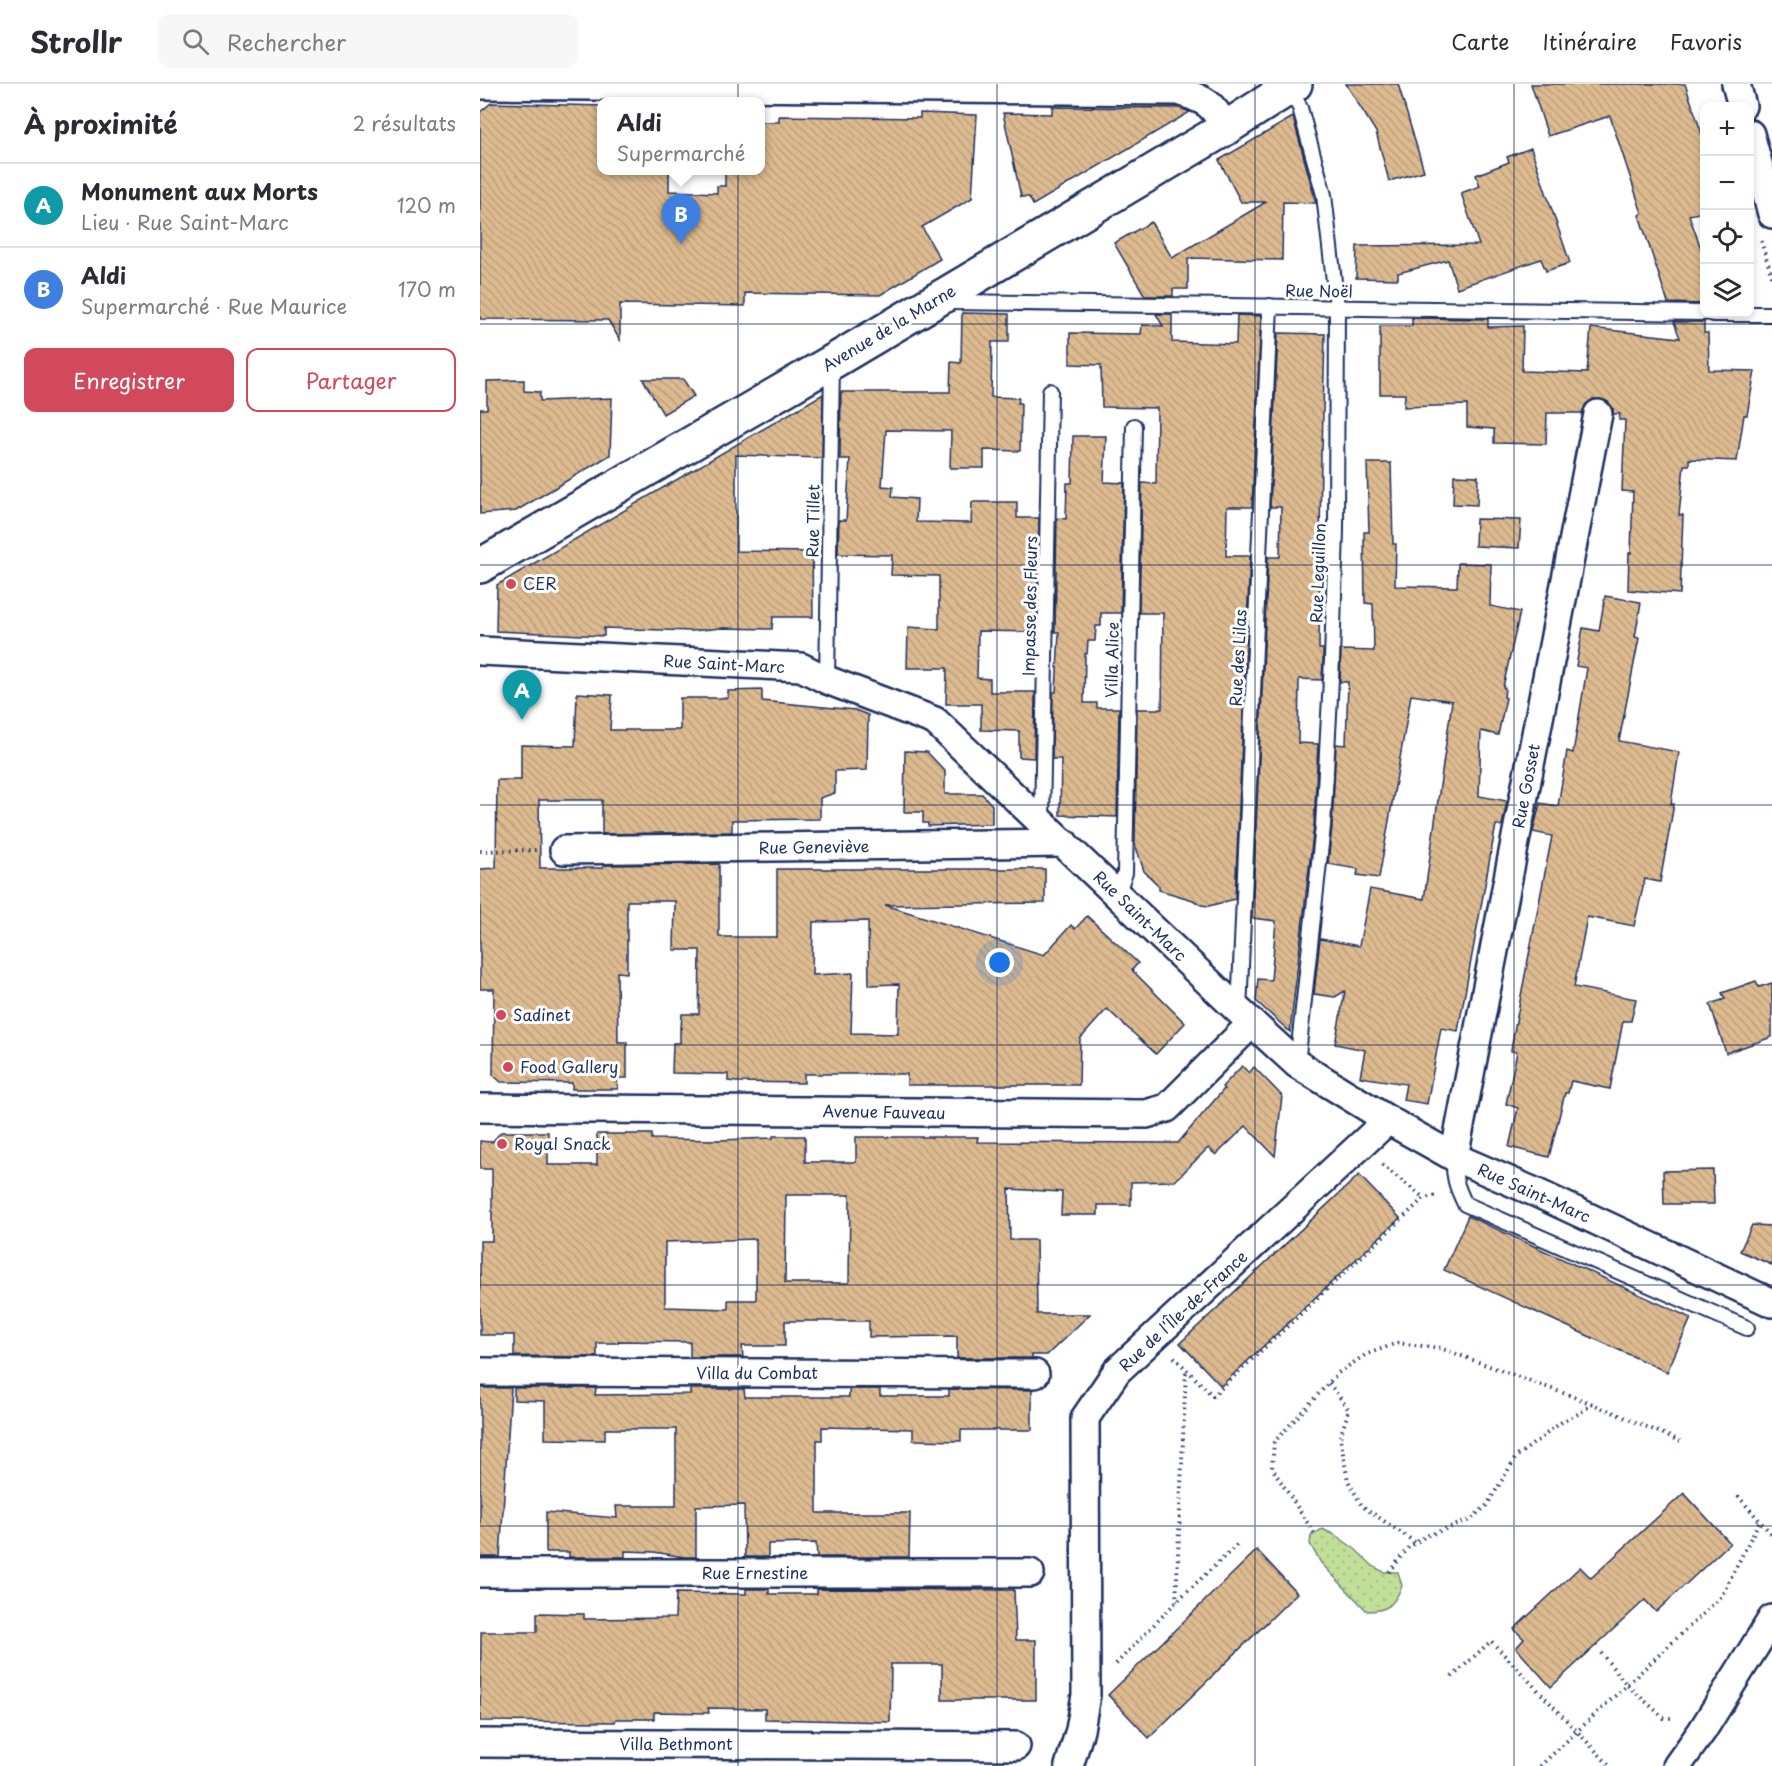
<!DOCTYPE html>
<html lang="fr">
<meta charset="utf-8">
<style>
body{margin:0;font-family:"Playpen Sans",sans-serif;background:#f7f7f7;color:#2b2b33}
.controls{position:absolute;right:18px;top:18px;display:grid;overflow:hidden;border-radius:12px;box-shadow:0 3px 9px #0003}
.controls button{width:54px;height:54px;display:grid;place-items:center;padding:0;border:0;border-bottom:2px solid #e1e1e2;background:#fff;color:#2b2b33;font:30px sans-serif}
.you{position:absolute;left:520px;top:879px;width:21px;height:21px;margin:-15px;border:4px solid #fff;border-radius:50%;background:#1a73e8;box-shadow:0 0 0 9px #1a73e833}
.badge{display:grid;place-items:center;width:39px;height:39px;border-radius:50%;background:#d1495b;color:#fff;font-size:20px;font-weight:700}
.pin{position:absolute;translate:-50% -50px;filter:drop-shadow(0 2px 3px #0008)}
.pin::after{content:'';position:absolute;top:32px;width:21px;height:18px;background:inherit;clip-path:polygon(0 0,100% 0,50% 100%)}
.popup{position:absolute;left:117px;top:13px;width:168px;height:78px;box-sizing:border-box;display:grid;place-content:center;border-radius:12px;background:#fff;filter:drop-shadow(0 2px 4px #0005);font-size:20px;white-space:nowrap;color:#7c7c81}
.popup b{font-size:22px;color:#2b2b33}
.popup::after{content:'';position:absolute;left:50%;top:100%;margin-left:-12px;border:12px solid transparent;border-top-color:#fff}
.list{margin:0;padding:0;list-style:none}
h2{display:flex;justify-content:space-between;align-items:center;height:78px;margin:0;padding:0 24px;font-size:26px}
h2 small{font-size:20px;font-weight:400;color:#7c7c81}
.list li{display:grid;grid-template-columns:39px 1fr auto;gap:18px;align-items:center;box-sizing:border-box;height:84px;padding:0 24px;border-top:2px solid #e1e1e2}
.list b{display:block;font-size:22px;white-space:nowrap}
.list p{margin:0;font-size:20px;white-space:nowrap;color:#7c7c81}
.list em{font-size:20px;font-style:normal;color:#7c7c81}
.actions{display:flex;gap:12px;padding:18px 24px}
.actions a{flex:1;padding:14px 0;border:2px solid #d1495b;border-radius:12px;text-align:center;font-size:21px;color:#d1495b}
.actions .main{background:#d1495b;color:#fff}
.icon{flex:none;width:33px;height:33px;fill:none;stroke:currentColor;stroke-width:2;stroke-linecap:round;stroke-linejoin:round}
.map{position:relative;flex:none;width:1292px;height:1682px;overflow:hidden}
header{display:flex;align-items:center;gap:36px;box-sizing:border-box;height:84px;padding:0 30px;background:#fff;border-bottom:2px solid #e1e1e2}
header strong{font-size:28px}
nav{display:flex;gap:33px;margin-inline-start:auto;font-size:21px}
.search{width:420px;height:54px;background:#f7f7f7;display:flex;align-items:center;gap:15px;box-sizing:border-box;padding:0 21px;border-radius:12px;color:#7c7c81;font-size:22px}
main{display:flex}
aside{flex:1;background:#fff}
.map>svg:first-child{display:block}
</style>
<header>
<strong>Strollr</strong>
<div class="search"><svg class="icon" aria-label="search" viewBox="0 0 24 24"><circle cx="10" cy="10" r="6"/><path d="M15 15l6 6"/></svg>Rechercher</div>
<nav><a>Carte</a><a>Itinéraire</a><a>Favoris</a></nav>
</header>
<main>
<aside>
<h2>À proximité<small>2 résultats</small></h2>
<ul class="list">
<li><span class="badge" style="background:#0f9aa8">A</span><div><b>Monument aux Morts</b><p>Lieu · Rue Saint-Marc</p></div><em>120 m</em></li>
<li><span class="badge" style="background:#3f7fe0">B</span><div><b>Aldi</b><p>Supermarché · Rue Maurice</p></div><em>170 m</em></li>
</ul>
<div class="actions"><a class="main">Enregistrer</a><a>Partager</a></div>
</aside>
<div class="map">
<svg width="1292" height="1682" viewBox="0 0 1292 1682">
<defs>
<pattern id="park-dots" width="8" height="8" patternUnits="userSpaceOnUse" patternTransform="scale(1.5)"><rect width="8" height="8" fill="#c1df97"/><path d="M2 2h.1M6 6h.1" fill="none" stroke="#a5c085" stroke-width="1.8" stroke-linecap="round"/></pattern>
<pattern id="building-back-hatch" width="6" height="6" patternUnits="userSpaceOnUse" patternTransform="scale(1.5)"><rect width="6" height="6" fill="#ddba8f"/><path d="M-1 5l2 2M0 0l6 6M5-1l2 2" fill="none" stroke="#bda07e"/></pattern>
</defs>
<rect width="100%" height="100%" fill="#fff"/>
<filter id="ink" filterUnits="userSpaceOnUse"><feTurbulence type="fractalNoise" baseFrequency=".0167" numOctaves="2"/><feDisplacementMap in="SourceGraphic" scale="12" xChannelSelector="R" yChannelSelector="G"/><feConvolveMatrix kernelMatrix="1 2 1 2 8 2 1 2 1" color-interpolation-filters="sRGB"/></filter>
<g filter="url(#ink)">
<!-- park -->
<path fill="url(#park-dots)" stroke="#6e877a" stroke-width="1.5" d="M842,1445l13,6 20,14 18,17 10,6h15l4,14c-8,19 -14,25 -35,25l-46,-48 -11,-19 1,-8z"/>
<!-- building -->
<g fill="url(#building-back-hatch)" stroke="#1b2f5e" stroke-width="1.5" fill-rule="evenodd">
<polygon points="866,0 918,0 944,87 909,97 896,48"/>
<polygon points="1051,0 1205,0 1224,56 1224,128 1209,131 1224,173 1224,220 1188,219 1159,131 1162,129 1130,32 1068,52"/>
<polygon points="11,19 122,22 122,87 189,87 189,107 237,109 237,102 245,102 245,87 280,87 280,38 299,38 299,32 440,34 440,29 497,31 492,114 442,143 460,175 400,211 265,209 265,222 140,220 140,256 128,236 0,235 0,28"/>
<polygon points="572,23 700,24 710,28 553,121 549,113 541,113 523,29 572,30"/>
<polygon points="813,33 836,119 803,118 802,176 708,174 708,205 693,205 693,212 665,212 634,159 671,138 692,174 786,118 761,118 739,76"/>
<polygon points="1051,64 1090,179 1066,187 1061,175 977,204 968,176 918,189 918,195 876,194 877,162 999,161 981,109 1000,102 996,91 1029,78 1027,73"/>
<polygon points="482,229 529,230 529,258 512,258 511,313 539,314 538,319 541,319 540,367 504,366 504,384 470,384 471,347 406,346 402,402 413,403 412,413 437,415 436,438 491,439 492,418 537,418 537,434 559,434 557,548 498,547 497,594 510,595 510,608 555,608 554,674 539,673 539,647 501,646 501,620 466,620 467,584 427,584 428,543 459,545 459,492 411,491 412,471 358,470 359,436 366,436 370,375 360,375 361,308 470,308 471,278 481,279"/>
<polygon points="676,230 692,230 692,258 756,260 757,231 781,232 772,423 747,423 746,472 770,472 755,815 729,822 721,821 713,816 679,806 679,802 664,787 655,760 657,625 682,625 683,529 659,529 662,399 676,400 677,324 622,323 621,281 590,280 590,249 661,250 662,241 683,242"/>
<polygon points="932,234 1008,235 1008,243 1043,242 1042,287 1107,289 1111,244 1200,254 1194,238 1224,238 1224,249 1228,249 1229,286 1275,287 1267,331 1264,331 1257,377 1209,375 1209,381 1204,381 1199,431 1203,431 1200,510 1148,506 1149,469 1151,469 1153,408 1142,407 1145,336 1139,336 1140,330 1133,330 1133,324 1128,318 1120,315 1113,315 1106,320 1102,329 1067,329 1066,360 1014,359 1014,345 987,343 987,321 924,323 925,310 900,310 900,242 932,242"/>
<polygon points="798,249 845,250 842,366 841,366 839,565 843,565 843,576 842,596 819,595 818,659 838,660 834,741 810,948 776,917 778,895 791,896 796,837 772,834 788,473 800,473 801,423 790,423"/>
<polygon points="163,295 203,295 214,312 183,330"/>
<polygon points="44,296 44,307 60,308 60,317 132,314 130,371 36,427 0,430 0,325 7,325 7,297"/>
<polygon points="343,310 342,374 256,371 256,467 332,468 333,533 293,533 292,545 241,544 212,547 124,544 124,552 16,547 17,501"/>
<polygon points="593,352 626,352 624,398 644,399 641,529 621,529 621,542 616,542 615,557 608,557 607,570 605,570 604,619 617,619 617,624 639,624 637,733 580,731 581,675 572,675 573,608 576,608 579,548 575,548 577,434 586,435 587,399 592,399"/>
<polygon points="887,379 911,379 913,460 916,460 915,502 977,503 978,479 1011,480 1010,522 1040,528 1023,603 1025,604 1024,613 1026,614 1018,651 1001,647 999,712 1027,717 1022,742 1016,741 978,947 961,944 947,1020 923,1016 926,1000 880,993 885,966 855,960 865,907 855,913 834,910 840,855 879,862 890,805 944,815 972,617 931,611 899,794 877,791 878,785 848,780 852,743 856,660 866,661 868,598 860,598 861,566 894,567 893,520 885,519 884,448 889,448"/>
<polygon points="974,391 998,392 997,421 973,420"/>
<polygon points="996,435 1041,436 1039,464 995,462"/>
<polygon points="1125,512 1161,518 1155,553 1159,554 1139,657 1199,668 1191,720 1194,720 1180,798 1165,795 1154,842 1107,833 1094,903 1156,915 1151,937 1143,937 1130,1005 1091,997 1088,1009 1085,1009 1069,1073 1029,1063 1038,1024 1026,1020 1037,968 1031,967 1034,948 1072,752 1053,748 1060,719 1078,722 1087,667 1093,669 1107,584 1096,582 1103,544 1119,547"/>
<path d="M282,606v11l93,9 13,5 -1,55 -32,1v22l-15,5v21l-88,1v12l-130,2v-34h-63l1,68h63v-3l116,-1v73h58v-68h268v34l-160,2 159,50 27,-30 4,4 12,-13 51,47 -6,7 53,53 -29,31 -49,-45 -27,30 -1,46h-172v-11h-103v9l-67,-1 -9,-1v-7l-56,-1 1,-30h7v-16l1,1 1,-14h17l1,-64h-26l1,-49h-48v72l-10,-1 1,70h9v36h-10l1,11h-46v-6l-71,-1 -8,-7 1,-86h-14v-120l16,-1 1,-88h24v-35l54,1 2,-53 35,2 -2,35h70v-32h48v-7zM388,837l1,64 30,-1 -1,50 -47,-1 2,-60 -41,2 1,-53z"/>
<polygon points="425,667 447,668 465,687 465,710 502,710 512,721 512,740 448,742 448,739 443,739 443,728 424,728"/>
<polygon points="1276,897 1279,903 1292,899 1292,953 1246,969 1230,920 1245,915 1242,909"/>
<path d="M762,982l7,7 5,-6 28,29 -7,60 -29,-30 -30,29 -8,-7 -33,33 -44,1v23h-33v10h-37l1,-23 -53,-3 1,51h26l1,74h53l-43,41h-15v3h-75v-22l-88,1v-16h-84v25h-43l1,11h-53v-15l-72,-1v2h-21v14l-83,-1v-21h-34v-94h12v-72h-12v-28l12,1 9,-10h47v33h49v-31h55v5l69,1 52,-2v-2h32v26h51v-25h122l-1,5 201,1 46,-54 -2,-2zM306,1111h64l-1,88h-64zM276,1155v61h-28v9l-63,-2v-65z"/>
<polygon points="1233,1086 1234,1120 1184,1120 1183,1087"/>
<polygon points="879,1091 920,1134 741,1302 700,1259"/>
<polygon points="988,1132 1211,1234 1187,1288 964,1186"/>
<polygon points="1272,1141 1292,1142 1292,1181 1260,1167"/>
<polygon points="0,1304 31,1304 20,1473 0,1473"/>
<polygon points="34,1304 116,1304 115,1311 210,1310 210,1305 264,1305 265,1313 369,1313 369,1305 400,1305 400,1312 469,1312 469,1305 552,1306 552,1346 481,1346 481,1357 433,1356 433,1345 342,1343 342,1356 337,1356 337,1429 430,1429 429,1473 337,1473 336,1459 288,1460 288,1473 265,1473 264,1421 216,1422 216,1473 204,1473 174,1468 145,1467 145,1473 89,1473 89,1468 66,1468 66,1428 137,1434 136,1422 196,1422 196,1345 125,1345 125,1356 65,1355 65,1317 34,1316"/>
<polygon points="1204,1409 1250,1459 1176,1528 1165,1516 1071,1603 1036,1564 1044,1555 1034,1545 1100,1483 1111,1494"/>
<polygon points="777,1466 817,1509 669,1654 628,1611"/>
<polygon points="266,1505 289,1505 289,1510 337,1510 337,1505 534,1506 536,1556 556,1556 556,1616 462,1616 462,1580 411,1580 410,1638 285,1635 285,1625 228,1624 229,1629 174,1628 174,1635 136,1635 135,1638 0,1637 1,1548 57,1548 57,1529 104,1530 104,1535 195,1534 196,1509 266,1510"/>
</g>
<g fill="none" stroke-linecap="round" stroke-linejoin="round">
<!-- lane casing -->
<g stroke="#1b2f5e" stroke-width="18">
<g id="lane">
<polyline points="810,3 820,24 844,111 857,223 856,446 852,576 843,742 817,980"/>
<polyline points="469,218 1224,229"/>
<polyline points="1233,230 1292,230"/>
<polyline points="347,596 352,280"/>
<polyline points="562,737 570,307"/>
<polyline points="637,810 645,789 654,342"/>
<polyline points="759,927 790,222"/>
<path d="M974,1073c-1,19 2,29 11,47l282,124"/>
</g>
</g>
<!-- street casing -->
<g stroke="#1b2f5e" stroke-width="32">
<g id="street">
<polyline points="1256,0 1262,22"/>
<path d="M0,1l699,6c28,10 32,11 47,37"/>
<polyline points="1270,50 1292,130"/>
<polyline points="0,567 321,583 347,596 455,637 759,927 817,980 908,1036 974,1073 1057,1109 1292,1219"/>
<polyline points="84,766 584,759"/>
<polyline points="0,1024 666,1030 687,1024 772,939"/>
<polyline points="974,1073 1118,330"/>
<polyline points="0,1288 555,1290"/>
<polyline points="0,1489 550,1489"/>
<polyline points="0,1659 536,1662"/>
<polyline points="589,1682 600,1646 606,1611 605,1334 637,1287 908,1036"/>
<polyline points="1197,1682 1222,1647 1292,1535"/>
</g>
</g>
<!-- secondary casing -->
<g stroke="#1b2f5e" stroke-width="38">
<polyline id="secondary" points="0,482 352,278 746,44 815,0"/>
</g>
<!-- path -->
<g stroke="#1b2f5e" stroke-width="4" stroke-dasharray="1.5 4.5" stroke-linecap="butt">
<polyline points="1281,157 1292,193"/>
<polyline points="0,767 56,766"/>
<polyline points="902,1081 944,1114"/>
<polyline points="694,1273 733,1312 944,1114 957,1111"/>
<polyline points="849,1299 869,1326 860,1353 868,1397 882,1422 936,1459"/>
<polyline points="1258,1412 1292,1451"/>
<polyline points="834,1449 792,1384 794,1358 858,1289 885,1271 917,1259 960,1264 1113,1320 1200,1357"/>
<polyline points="909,1488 929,1463 946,1452 990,1436 1007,1421 1036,1373 1083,1337 1100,1329 1112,1320"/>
<polyline points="696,1518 706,1286"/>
<polyline points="1121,1569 1147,1601 1184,1634 1194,1634"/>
<polyline points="636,1580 696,1518 760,1458"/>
<polyline points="972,1593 1011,1557 1130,1682"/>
<polyline points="1060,1682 1241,1513 1280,1436"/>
</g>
<!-- lane -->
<use href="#lane" stroke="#fff" stroke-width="14"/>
<!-- street -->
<use href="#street" stroke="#fff" stroke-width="27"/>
<!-- secondary -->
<use href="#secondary" stroke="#fff" stroke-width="33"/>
</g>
</g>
<!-- grid -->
<path fill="none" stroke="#1b2f5e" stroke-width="1.5" stroke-opacity="0.55" d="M258,0v1682M517,0v1682M775,0v1682M1034,0v1682M0,240h1292M0,481h1292M0,721h1292M0,961h1292M0,1201h1292M0,1442h1292"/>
<!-- markers -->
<g fill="#d1495b" stroke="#fff" stroke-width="2">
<circle cx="31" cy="500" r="6"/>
<circle cx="21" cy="931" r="6"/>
<circle cx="28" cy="983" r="6"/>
<circle cx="22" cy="1060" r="6"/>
</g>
<g text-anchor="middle" stroke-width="6" stroke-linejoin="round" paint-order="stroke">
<!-- street labels -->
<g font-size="16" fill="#1b2f5e" stroke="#fff">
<text transform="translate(839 207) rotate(1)" y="6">Rue Noël</text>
<text transform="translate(409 244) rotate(-31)" y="6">Avenue de la Marne</text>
<text transform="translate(333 437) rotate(-89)" y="6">Rue Tillet</text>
<text transform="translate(838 489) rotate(-88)" y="6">Rue Leguillon</text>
<text transform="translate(550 522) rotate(-89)" y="6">Impasse des Fleurs</text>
<text transform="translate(758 574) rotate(-87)" y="6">Rue des Lilas</text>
<text transform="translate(632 576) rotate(-89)" y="6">Villa Alice</text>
<text transform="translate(244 580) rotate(3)" y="6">Rue Saint-Marc</text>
<text transform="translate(1046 702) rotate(-79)" y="6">Rue Gosset</text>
<text transform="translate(334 763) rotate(-1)" y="6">Rue Geneviève</text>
<text transform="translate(660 832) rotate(44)" y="6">Rue Saint-Marc</text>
<text transform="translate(404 1028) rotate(1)" y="6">Avenue Fauveau</text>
<text transform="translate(1054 1109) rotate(24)" y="6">Rue Saint-Marc</text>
<text transform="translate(703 1227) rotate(-43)" y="6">Rue de l'Île-de-France</text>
<text x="277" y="1295">Villa du Combat</text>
<text x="275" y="1495">Rue Ernestine</text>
<text x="196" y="1666">Villa Bethmont</text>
</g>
<!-- poi labels -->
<g font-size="16" fill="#1b2f5e" stroke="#fff" text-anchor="start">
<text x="43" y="506">CER</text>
<text x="33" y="937">Sadinet</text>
<text x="40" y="989">Food Gallery</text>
<text x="34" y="1066">Royal Snack</text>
</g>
</g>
</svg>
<div class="controls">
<button>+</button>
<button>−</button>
<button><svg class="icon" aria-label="locate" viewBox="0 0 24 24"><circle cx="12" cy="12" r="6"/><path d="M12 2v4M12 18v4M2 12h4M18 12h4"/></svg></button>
<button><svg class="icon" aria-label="layers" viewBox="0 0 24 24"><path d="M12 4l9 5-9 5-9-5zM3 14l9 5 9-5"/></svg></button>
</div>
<div class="you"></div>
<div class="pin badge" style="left:42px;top:636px;background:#0f9aa8">A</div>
<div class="pin badge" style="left:201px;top:160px;background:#3f7fe0">B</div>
<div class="popup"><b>Aldi</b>Supermarché</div>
</div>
</main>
